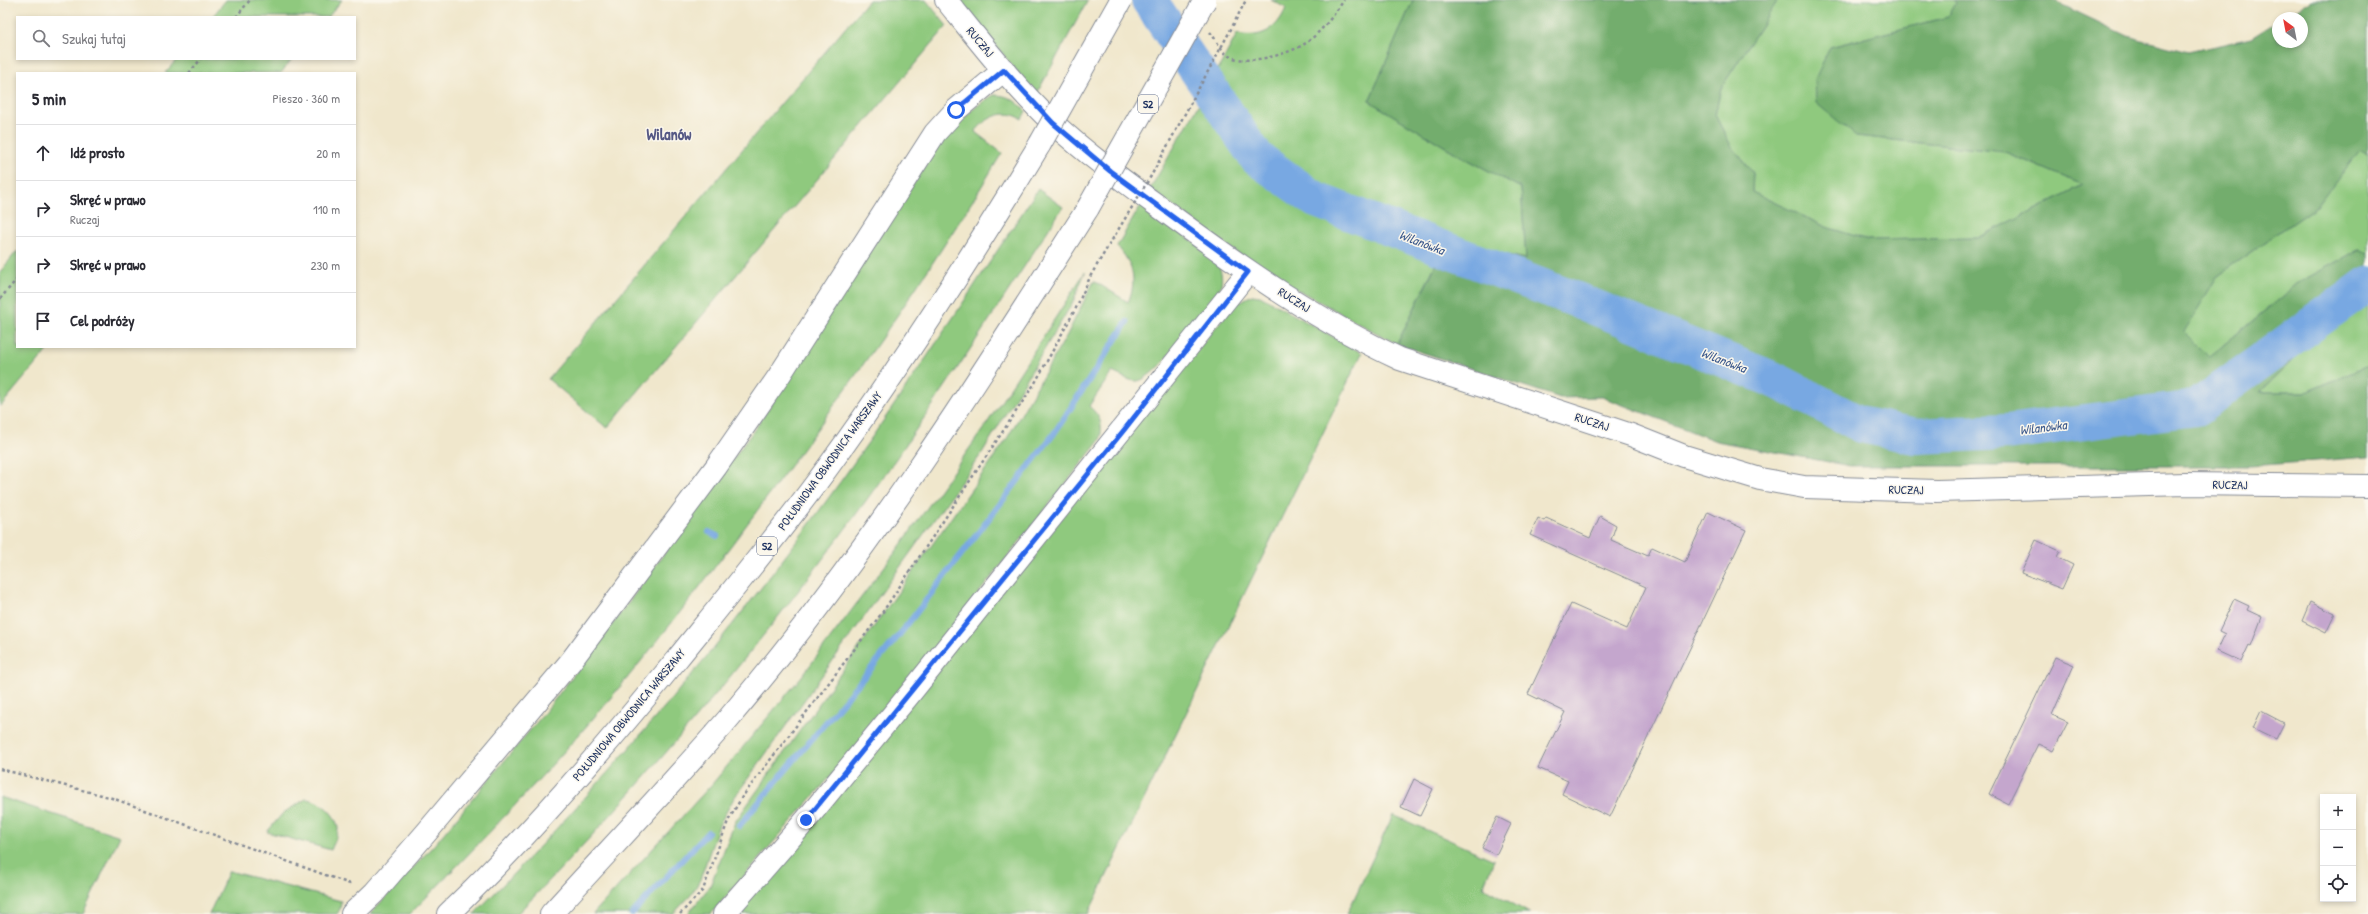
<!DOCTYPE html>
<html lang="pl">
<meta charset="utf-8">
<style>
body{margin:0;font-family:"Patrick Hand",sans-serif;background:#f2f2f3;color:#2b2b33}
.controls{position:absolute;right:12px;bottom:12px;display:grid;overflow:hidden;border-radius:0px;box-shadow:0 2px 6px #0003}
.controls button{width:36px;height:36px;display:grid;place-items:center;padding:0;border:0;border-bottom:1px solid #e1e1e2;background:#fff;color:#2b2b33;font:20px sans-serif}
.compass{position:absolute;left:2272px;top:12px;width:36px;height:36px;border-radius:50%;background:#fff;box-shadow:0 2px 6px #0003;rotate:328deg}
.stop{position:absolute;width:12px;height:12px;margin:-9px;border:3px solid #2563eb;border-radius:50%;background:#fff}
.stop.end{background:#2563eb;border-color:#fff;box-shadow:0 1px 4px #0008}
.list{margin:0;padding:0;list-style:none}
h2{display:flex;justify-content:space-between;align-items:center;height:52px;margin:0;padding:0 16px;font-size:17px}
h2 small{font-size:13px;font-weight:400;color:#7c7c81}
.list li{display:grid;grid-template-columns:26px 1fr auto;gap:12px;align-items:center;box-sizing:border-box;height:56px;padding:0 16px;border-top:1px solid #e1e1e2}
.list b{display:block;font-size:15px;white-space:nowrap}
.list p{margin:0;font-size:13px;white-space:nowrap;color:#7c7c81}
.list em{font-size:13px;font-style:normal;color:#7c7c81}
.icon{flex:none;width:22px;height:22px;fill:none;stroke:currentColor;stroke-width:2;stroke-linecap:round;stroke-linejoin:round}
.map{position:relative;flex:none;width:2368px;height:914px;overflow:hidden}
.search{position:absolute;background:#fff;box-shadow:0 2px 6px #0003;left:16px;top:16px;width:340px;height:44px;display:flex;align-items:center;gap:10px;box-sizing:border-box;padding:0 14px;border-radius:0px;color:#7c7c81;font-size:15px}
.panel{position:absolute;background:#fff;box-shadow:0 2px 6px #0003;left:16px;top:72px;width:340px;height:276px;border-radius:0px}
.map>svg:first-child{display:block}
</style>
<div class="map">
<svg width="2368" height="914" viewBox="0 0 2368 914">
<rect width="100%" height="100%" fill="#fbf7ec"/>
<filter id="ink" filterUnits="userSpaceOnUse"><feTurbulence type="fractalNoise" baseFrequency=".025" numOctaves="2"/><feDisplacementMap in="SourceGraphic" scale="8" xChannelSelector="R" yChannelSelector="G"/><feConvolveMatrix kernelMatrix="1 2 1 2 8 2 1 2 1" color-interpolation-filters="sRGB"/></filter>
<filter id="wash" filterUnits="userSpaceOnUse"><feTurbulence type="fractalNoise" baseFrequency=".012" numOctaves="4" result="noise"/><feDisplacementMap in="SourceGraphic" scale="16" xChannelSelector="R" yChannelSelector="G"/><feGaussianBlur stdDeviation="0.9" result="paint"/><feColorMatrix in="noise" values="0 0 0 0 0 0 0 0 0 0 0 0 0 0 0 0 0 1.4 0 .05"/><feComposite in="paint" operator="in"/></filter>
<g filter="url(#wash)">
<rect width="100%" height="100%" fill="#f0e7cc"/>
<!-- green -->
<g fill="#8fc97e" stroke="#557c6e">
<polygon points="226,0 342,0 328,17 212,17"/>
<polygon points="869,0 926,0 947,26 607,428 548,379"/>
<polygon points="959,0 1088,0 1036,95"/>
<path d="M1271,0h142l-44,101 90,54 62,33 5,71 -79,-17 -139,-57 -30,-23 -64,-85 23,-43c24,5 40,-4 49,-26z"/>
<polygon points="1778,0 1954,0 1957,3 1948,17 1830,47 1856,136 2005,152 2083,185 1978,238 1868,240 1826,227 1752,192 1753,173 1730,144 1715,115 1721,88"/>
<polygon points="177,59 292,59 281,73 165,73"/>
<path d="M1205,94c21,33 42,67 73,92 40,31 113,52 161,71l-42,87 -141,-77 -106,-78z"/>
<path d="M994,95c15,0 22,6 32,16l-4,8c-17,-11 -36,-2 -47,13l27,21c-62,103 -130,201 -201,298 -57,78 -115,156 -177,231 -67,81 -140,157 -214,232h-40l64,-69 108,-129 73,-95 142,-195 182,-282c17,-19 33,-37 55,-49z"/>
<polygon points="2360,149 2368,153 2368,253 2358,250 2298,283 2209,357 2183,332 2218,275 2318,205"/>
<path d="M1038,189l25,18c-60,92 -119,184 -182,273 -110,153 -232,300 -364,434h-43c122,-122 235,-254 337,-392 80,-108 153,-221 227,-333z"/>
<path d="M1141,205c14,10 70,47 76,58 6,9 6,20 1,29l-58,74c-24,20 -21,18 -48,6l-23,34c12,11 14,18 11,34l-237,299 -152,175h-23l22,-28 25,-64 270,-380 62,-107 27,-54 34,21c10,-23 4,-39 -11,-56z"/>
<polygon points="17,251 17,347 50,347 0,407 0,272"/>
<polygon points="1085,272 1073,302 982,453 734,798 719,825 700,880 691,895 673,914 593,914 713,783 802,676 900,546 986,425"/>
<polygon points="2368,272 2368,366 2306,392 2260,392 2339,315"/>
<polygon points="1252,295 1260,296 1362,353 1088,914 735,914 1234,305"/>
<polygon points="0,797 120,836 83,914 0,914"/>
<path d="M306,799c14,1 31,15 32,30 0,6 -5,16 -7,21l-64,-18 16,-19z"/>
<polygon points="1393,815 1494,860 1483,887 1531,914 1347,914"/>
<polygon points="229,871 341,901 340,909 337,914 209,914"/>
</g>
<!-- forest -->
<polygon fill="#73ad6d" stroke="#476e66" points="1413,0 1778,0 1721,88 1715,115 1730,144 1753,173 1752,192 1826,227 1868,240 1978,238 2083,185 2005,152 1856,136 1816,103 1815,79 1830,47 1948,17 1956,3 1954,0 2052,0 2127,36 2188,52 2251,38 2278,21 2278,42 2302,42 2302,18 2283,18 2312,0 2368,0 2368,153 2360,150 2318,205 2218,275 2184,332 2209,357 2298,283 2358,250 2368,253 2368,272 2339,315 2260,392 2306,392 2368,366 2368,457 2251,466 1850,466 1716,441 1602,397 1560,398 1397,344 1447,242 1526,259 1521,188 1459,155 1369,101"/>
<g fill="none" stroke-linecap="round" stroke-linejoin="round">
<!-- stream -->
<g stroke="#78a8e2" stroke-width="6">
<polyline points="709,532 717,536"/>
<polyline points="739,826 900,634 964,551 1053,435 1127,322"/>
<polyline points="632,914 708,832"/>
</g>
<!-- river -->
<polyline stroke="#78a8e2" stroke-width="36" points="1149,0 1257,158 1316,200 1577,300 1777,381 1862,425 1916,436 2006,432 2196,408 2368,284"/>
</g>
<g id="blocks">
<!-- building -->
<g fill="#c4a6cd">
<polygon points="1708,512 1746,530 1610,817 1562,794 1568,781 1538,768 1565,712 1528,694 1571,604 1627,629 1646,587 1530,535 1538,518 1544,521 1546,518 1590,538 1600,516 1616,525 1611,540 1648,556 1652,547 1685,562"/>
<polygon points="2036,540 2060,551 2057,557 2073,565 2062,589 2021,573"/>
<polygon points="2234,599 2249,606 2247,610 2262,617 2251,646 2249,645 2241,662 2217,651 2225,634 2219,631"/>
<polygon points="2310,602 2335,614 2326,633 2302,621"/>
<polygon points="2055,657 2074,665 2052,715 2068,722 2053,751 2038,744 2008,804 1989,794"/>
<polygon points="2261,711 2284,723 2276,739 2253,728"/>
<polygon points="1414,779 1433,789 1420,816 1401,807"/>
<polygon points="1497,817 1511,824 1496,855 1482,848"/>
</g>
</g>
</g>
<g filter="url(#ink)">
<use href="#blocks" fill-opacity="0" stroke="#868b95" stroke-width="1"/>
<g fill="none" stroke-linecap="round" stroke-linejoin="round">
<!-- minor casing -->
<g stroke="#868b95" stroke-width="24">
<g id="minor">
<polyline points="352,914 374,893 426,833 571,661 716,467 779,376 935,133 956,110 1004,70"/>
<polyline points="724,914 806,820 909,695 1248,272"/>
</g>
</g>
<!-- tertiary casing -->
<g stroke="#868b95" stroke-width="24">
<path id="tertiary" d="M946,0c34,42 68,86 107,123 39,36 82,66 124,97 71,52 143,102 223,139l231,76 53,21 76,23 44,8 133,4 248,-7 183,2"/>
</g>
<!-- motorway casing -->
<g stroke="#868b95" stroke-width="24">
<g id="motorway">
<path d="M448,914c82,-79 157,-166 229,-255 51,-63 103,-126 151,-192 76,-104 145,-213 212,-323"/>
<path d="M551,914c59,-65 120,-129 177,-195 136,-159 249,-336 360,-511"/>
</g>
</g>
<!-- path -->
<g stroke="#868b95" stroke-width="2.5" stroke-dasharray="3 3" stroke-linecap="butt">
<polyline points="236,17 250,0"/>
<polyline points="1230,31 1246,0"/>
<path d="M1210,32c5,6 12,20 19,24 18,10 61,-2 77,-13 15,-11 28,-28 38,-43"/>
<polyline points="189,73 201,59"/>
<polyline points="0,299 17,279"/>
<polyline points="0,769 109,797 353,885"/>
<polyline points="680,914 703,890 728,821 742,797 882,613 1035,383 1076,308 1091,275 1112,240"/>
</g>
<!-- minor -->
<use href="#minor" stroke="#fff" stroke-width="22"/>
<!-- tertiary -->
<use href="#tertiary" stroke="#fff" stroke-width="22"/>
<!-- motorway -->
<use href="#motorway" stroke="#fff" stroke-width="22"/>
<!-- motorway-bridge casing -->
<g stroke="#868b95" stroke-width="24" stroke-linecap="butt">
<g id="motorway-bridge">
<polyline points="1040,144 1121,0"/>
<polyline points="1088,208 1205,0"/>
</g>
</g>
<!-- path-bridge -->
<polyline stroke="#868b95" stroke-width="2.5" stroke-dasharray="3 3" stroke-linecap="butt" points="1112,240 1151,176 1230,31"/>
<!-- motorway-bridge -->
<use href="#motorway-bridge" stroke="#fff" stroke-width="22"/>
</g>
</g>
<g fill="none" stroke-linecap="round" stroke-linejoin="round" filter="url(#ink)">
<!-- route -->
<polyline stroke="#2563eb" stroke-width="5" points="806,820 1124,430 1248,272 1110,171 1053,123 1004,70 956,110"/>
</g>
<g text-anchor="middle" stroke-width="3" stroke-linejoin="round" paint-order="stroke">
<!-- shield labels -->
<g fill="#fbf7ec" stroke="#5e6b89" stroke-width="1">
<rect x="1138" y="95" width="20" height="18" rx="3"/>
<rect x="757" y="537" width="20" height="18" rx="3"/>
</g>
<g font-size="11" font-weight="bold" fill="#1b2f5e">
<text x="1148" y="108">S2</text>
<text x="767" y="550">S2</text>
</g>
<!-- street labels -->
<g font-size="12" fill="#1b2f5e" stroke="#fbf7ec">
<text transform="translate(980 42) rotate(50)" y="4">RUCZAJ</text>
<text transform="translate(1294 300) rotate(32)" y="4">RUCZAJ</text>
<text transform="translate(1592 422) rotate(18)" y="4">RUCZAJ</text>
<text transform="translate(830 461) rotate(-54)" y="4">POŁUDNIOWA OBWODNICA WARSZAWY</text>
<text transform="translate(2230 485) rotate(1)" y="4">RUCZAJ</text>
<text transform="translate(1906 490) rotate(1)" y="4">RUCZAJ</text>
<text transform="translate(629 715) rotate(-50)" y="4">POŁUDNIOWA OBWODNICA WARSZAWY</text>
</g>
<!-- water labels -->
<g font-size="13" font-style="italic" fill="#3c598c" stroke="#fbf7ec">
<text transform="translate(1422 242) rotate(21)" y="5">Wilanówka</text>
<text transform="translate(1724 360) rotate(21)" y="5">Wilanówka</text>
<text transform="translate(2043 427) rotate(-7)" y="5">Wilanówka</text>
</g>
<!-- district labels -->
<g font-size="16" font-weight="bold" fill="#565985" stroke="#fbf7ec">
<text x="669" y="140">Wilanów</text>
</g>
</g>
</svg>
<div class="controls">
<button>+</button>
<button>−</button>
<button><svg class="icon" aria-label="locate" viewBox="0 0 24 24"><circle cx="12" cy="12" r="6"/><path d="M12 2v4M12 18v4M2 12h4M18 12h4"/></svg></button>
</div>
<svg class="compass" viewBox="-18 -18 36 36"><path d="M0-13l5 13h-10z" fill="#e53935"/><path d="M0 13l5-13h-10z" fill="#7c7c81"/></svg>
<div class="stop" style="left:956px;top:110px"></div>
<div class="stop end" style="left:806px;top:820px"></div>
<div class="search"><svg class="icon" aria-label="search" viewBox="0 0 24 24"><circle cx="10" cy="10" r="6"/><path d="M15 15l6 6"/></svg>Szukaj tutaj</div>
<section class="panel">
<h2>5 min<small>Pieszo · 360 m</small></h2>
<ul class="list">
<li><svg class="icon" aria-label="ahead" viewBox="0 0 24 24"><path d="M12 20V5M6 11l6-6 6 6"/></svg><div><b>Idź prosto</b></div><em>20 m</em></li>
<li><svg class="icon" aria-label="right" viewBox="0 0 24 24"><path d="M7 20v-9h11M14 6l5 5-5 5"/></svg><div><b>Skręć w prawo</b><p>Ruczaj</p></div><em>110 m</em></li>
<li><svg class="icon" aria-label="right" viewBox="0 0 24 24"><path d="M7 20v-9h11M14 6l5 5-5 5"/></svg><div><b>Skręć w prawo</b></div><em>230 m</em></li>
<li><svg class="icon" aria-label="arrive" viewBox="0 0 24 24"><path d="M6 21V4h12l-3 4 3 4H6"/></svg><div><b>Cel podróży</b></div></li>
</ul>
</section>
</div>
